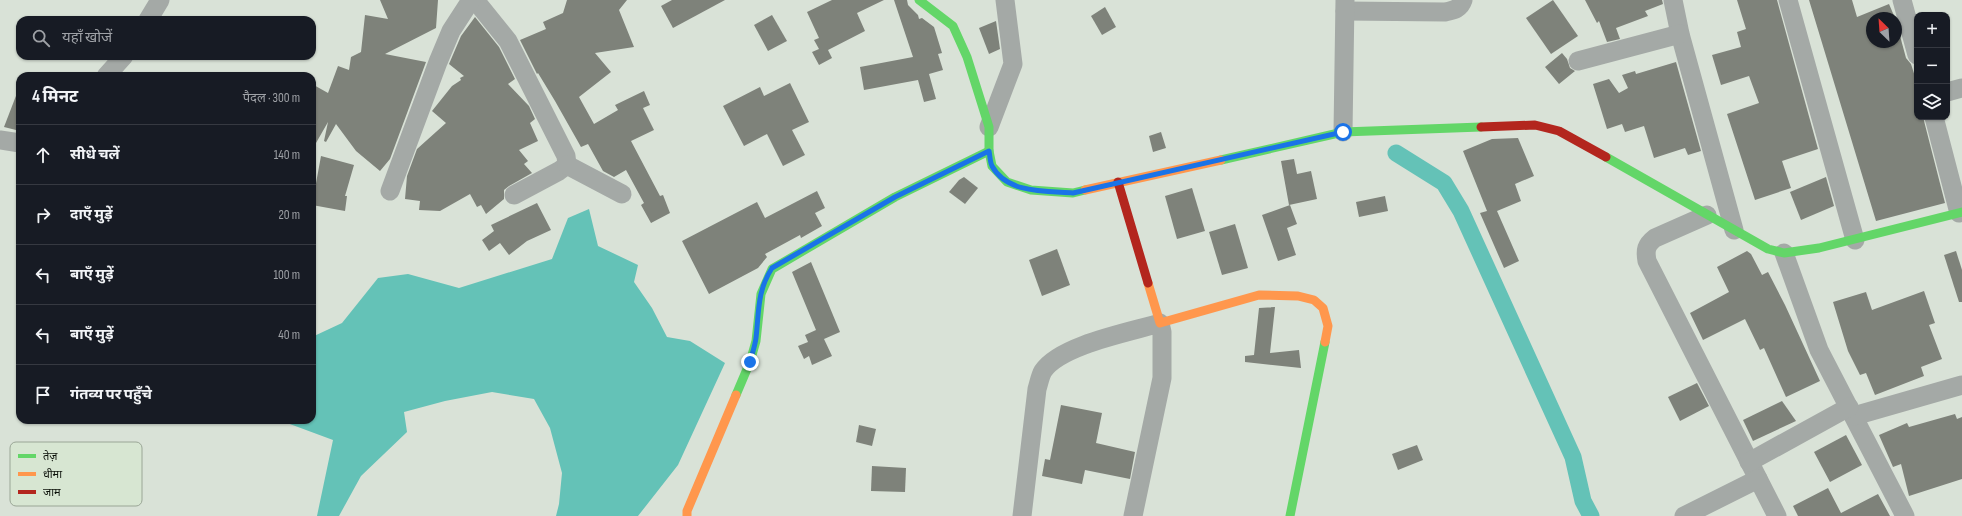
<!DOCTYPE html>
<html lang="hi">
<meta charset="utf-8">
<style>
body{margin:0;font-family:"Sofia Sans Condensed","Noto Sans Devanagari",sans-serif;background:#20242c;color:#f1f3f6}
.controls{position:absolute;right:12px;top:12px;display:grid;overflow:hidden;border-radius:8px;box-shadow:0 1px 3px #0004}
.controls button{width:36px;height:36px;display:grid;place-items:center;padding:0;border:0;border-bottom:1px solid #363941;background:#171b24;color:#f1f3f6;font:20px sans-serif}
.compass{position:absolute;left:1866px;top:12px;width:36px;height:36px;border-radius:50%;background:#171b24;box-shadow:0 1px 3px #0004;rotate:335deg}
.stop{position:absolute;width:12px;height:12px;margin:-9px;border:3px solid #1a73e8;border-radius:50%;background:#fff}
.stop.end{background:#1a73e8;border-color:#fff;box-shadow:0 1px 4px #0008}
.list{margin:0;padding:0;list-style:none}
h2{display:flex;justify-content:space-between;align-items:center;height:52px;margin:0;padding:0 16px;font-size:17px}
h2 small{font-size:13px;font-weight:400;color:#9ea1a6}
.list li{display:grid;grid-template-columns:26px 1fr auto;gap:12px;align-items:center;box-sizing:border-box;height:60px;padding:0 16px;border-top:1px solid #363941}
.list b{display:block;font-size:15px;white-space:nowrap}
.list em{font-size:13px;font-style:normal;color:#9ea1a6}
.icon{flex:none;width:22px;height:22px;fill:none;stroke:currentColor;stroke-width:2;stroke-linecap:round;stroke-linejoin:round}
.map{position:relative;flex:none;width:1962px;height:516px;overflow:hidden}
.search{position:absolute;background:#171b24;box-shadow:0 1px 3px #0004;left:16px;top:16px;width:300px;height:44px;display:flex;align-items:center;gap:10px;box-sizing:border-box;padding:0 14px;border-radius:12px;color:#9ea1a6;font-size:15px}
.panel{position:absolute;background:#171b24;box-shadow:0 1px 3px #0004;left:16px;top:72px;width:300px;height:352px;border-radius:12px}
.map>svg:first-child{display:block}
</style>
<div class="map">
<svg width="1962" height="516" viewBox="0 0 1962 516">
<rect width="100%" height="100%" fill="#d9e2d7"/>
<!-- water -->
<polygon fill="#64c2b7" points="589,209 598,246 638,265 634,282 652,308 667,337 690,341 725,363 678,465 638,516 556,516 559,504 562,473 550,428 534,399 492,392 445,401 404,412 407,432 361,476 339,516 317,516 333,440 279,420 312,420 312,337 342,323 378,278 408,274 459,288 552,259 568,218"/>
<g fill="none" stroke-linecap="round" stroke-linejoin="round">
<!-- canal -->
<polyline stroke="#64c2b7" stroke-width="17" points="1396,153 1444,183 1461,211 1573,457 1583,501 1591,516"/>
</g>
<!-- building -->
<g fill="#7e827a">
<polygon points="380,0 438,0 436,28 385,54 426,62 390,159 380,171 356,151 336,124 326,142 324,141 328,122 312,150 312,84 328,93 338,66 349,70 351,57 361,52 365,15 388,19"/>
<polygon points="567,0 627,0 619,10 634,47 595,53 611,72 579,97 594,124 618,110 615,105 644,91 650,105 643,108 654,130 631,141 660,196 663,195 670,213 651,223 641,205 644,203 626,170 614,177 603,171 588,144 581,147 555,101 538,73 537,74 520,40 546,29 543,22 563,13"/>
<polygon points="672,0 725,0 673,28 661,6"/>
<polygon points="832,0 884,0 857,13 865,31 828,50 832,58 819,65 812,52 819,49 814,40 819,38 807,12"/>
<polygon points="894,0 907,0 908,5 918,15 919,19 922,18 934,27 942,53 938,54 943,70 929,74 936,99 924,102 918,80 864,90 860,67 913,57"/>
<polygon points="1553,0 1578,36 1551,54 1526,18"/>
<polygon points="1585,0 1662,0 1663,4 1645,11 1648,16 1616,28 1620,39 1607,42 1599,21 1597,23"/>
<polygon points="1737,0 1777,0 1818,149 1782,161 1791,188 1755,200 1727,114 1759,103 1749,76 1721,85 1712,55 1741,47 1737,32 1746,29"/>
<polygon points="1809,0 1852,0 1857,17 1889,4 1895,18 1872,18 1872,42 1896,42 1896,21 1906,58 1911,64 1917,83 1917,117 1923,117 1945,203 1876,221"/>
<polygon points="1105,7 1116,27 1102,35 1091,16"/>
<polygon points="772,15 787,41 768,51 754,25"/>
<polygon points="475,17 499,47 515,79 508,84 529,106 535,119 530,123 538,141 519,150 528,161 524,164 532,173 509,186 504,190 504,199 486,214 481,205 477,207 470,194 440,211 419,210 420,201 405,199 407,176 417,149 446,123 432,111 452,86 461,80 460,78 464,76 449,64 461,36"/>
<polygon points="996,21 1000,49 989,54 979,28"/>
<polygon points="1562,53 1567,59 1570,68 1575,71 1559,84 1545,67"/>
<polygon points="1676,62 1701,151 1688,155 1685,148 1654,158 1644,126 1625,132 1622,124 1607,129 1593,84 1609,79 1619,93 1628,88 1622,75 1635,71 1636,74"/>
<polygon points="790,83 809,122 792,130 805,155 783,166 767,134 744,146 723,106 760,87 764,96"/>
<polygon points="19,88 20,88 20,131 4,127"/>
<polygon points="1161,132 1166,148 1153,152 1149,136"/>
<polygon points="1518,138 1534,176 1515,184 1521,201 1497,211 1519,261 1504,268 1480,213 1487,211 1463,151 1492,139"/>
<polygon points="321,156 354,165 345,196 347,196 345,211 312,205"/>
<polygon points="1294,159 1297,174 1311,171 1317,199 1289,205 1281,161"/>
<polygon points="964,177 978,188 965,204 949,192 959,180"/>
<polygon points="1826,177 1834,206 1801,220 1790,192"/>
<polygon points="1192,188 1205,231 1177,239 1165,196"/>
<polygon points="817,191 825,208 815,213 822,226 801,238 800,235 765,254 767,257 758,268 709,294 682,241 757,202 765,218"/>
<polygon points="1385,196 1388,211 1359,217 1356,202"/>
<polygon points="537,203 551,230 527,241 509,255 500,243 489,251 482,240 494,231 491,225"/>
<polygon points="1290,205 1297,224 1287,228 1296,255 1278,261 1262,215"/>
<polygon points="1235,224 1248,268 1222,275 1209,232"/>
<polygon points="1057,249 1070,285 1042,296 1029,260"/>
<polygon points="1747,251 1751,254 1762,275 1768,272 1785,305 1820,381 1786,397 1764,348 1760,350 1745,319 1703,340 1690,313 1729,292 1717,267"/>
<polygon points="1956,251 1962,270 1962,302 1959,302 1944,255"/>
<polygon points="811,262 840,332 824,339 832,356 812,365 809,356 804,359 798,346 808,342 805,335 816,330 792,272"/>
<polygon points="1924,291 1935,323 1929,325 1942,359 1921,367 1924,376 1875,395 1866,373 1860,375 1848,351 1833,302 1866,292 1872,310"/>
<polygon points="1275,307 1270,353 1299,350 1301,368 1245,362 1245,356 1254,355 1259,308"/>
<polygon points="1697,383 1709,406 1680,421 1668,397"/>
<polygon points="1782,401 1796,421 1753,441 1743,420"/>
<polygon points="1061,405 1102,413 1096,443 1135,452 1130,479 1085,470 1082,484 1042,476 1045,459 1050,460"/>
<polygon points="1955,414 1957,419 1962,417 1962,479 1909,496 1901,464 1893,467 1879,435 1907,423 1909,427"/>
<polygon points="859,425 876,429 872,446 856,442"/>
<polygon points="1846,435 1862,465 1830,482 1814,452"/>
<polygon points="1417,445 1423,460 1398,470 1392,454"/>
<polygon points="872,466 906,468 905,492 871,491"/>
<polygon points="1828,488 1841,513 1878,494 1890,516 1798,516 1793,506"/>
</g>
<g fill="none" stroke-linecap="round" stroke-linejoin="round">
<!-- street -->
<g stroke="#a4a9a6" stroke-width="19">
<polyline points="475,0 508,41 566,156 567,165 559,171 514,195"/>
<polyline points="1673,0 1680,34 1734,230"/>
<polyline points="1788,0 1855,240"/>
<polyline points="1902,0 1917,55"/>
<path d="M1345,11l100,1c9,-2 15,-3 18,-12"/>
<polyline points="148,20 160,0"/>
<polyline points="1578,61 1680,34"/>
<polyline points="106,76 124,56"/>
<polyline points="1947,92 1962,88"/>
<polyline points="1934,117 1959,213"/>
<polyline points="989,127 1013,64 1005,0"/>
<polyline points="1343,132 1345,0"/>
<polyline points="0,140 20,143"/>
<polyline points="567,165 622,194"/>
<polyline points="390,191 438,62 451,31 471,0"/>
<path d="M1707,215l-52,23c-9,7 -10,12 -8,23l130,255"/>
<polyline points="1784,253 1819,350 1905,516"/>
<polyline points="1854,416 1962,385"/>
<polyline points="1749,462 1849,407"/>
<path d="M1022,516l15,-127c2,-6 3,-13 6,-18 17,-26 87,-39 117,-48l2,9v46l-29,138"/>
<polyline points="1684,516 1758,479"/>
</g>
<!-- fast -->
<g stroke="#63d668" stroke-width="9">
<polyline points="919,0 953,26 967,57 989,127 989,151 992,166 1007,182 1031,190 1073,193 1085,190"/>
<polyline points="1606,157 1768,249 1784,253 1819,248 1962,212"/>
<polyline points="1221,160 1343,132 1481,127"/>
<polyline points="736,395 750,362 756,341 761,294 772,269 895,197 989,151"/>
<polyline points="1290,516 1325,342"/>
</g>
<!-- slow -->
<g stroke="#ff974d" stroke-width="9">
<polyline points="1085,190 1221,160"/>
<polyline points="1148,283 1160,323 1259,295 1298,296 1314,300 1323,308 1328,326 1325,342"/>
<polyline points="687,516 687,511 736,395"/>
</g>
<!-- jam -->
<g stroke="#b3261e" stroke-width="9">
<polyline points="1481,127 1535,125 1559,131 1606,157"/>
<polyline points="1118,182 1148,283"/>
</g>
</g>
<g fill="none" stroke-linecap="round" stroke-linejoin="round">
<!-- route -->
<path stroke="#1a73e8" stroke-width="5" d="M750,362c2,-8 5,-16 6,-24 3,-26 1,-47 16,-70l123,-71 94,-46c1,5 1,11 3,15 15,28 55,25 81,27l270,-61"/>
</g>
<!-- legend -->
<rect x="10" y="442" width="132" height="64" rx="6" fill="#d7e6d2" stroke="#9aa696" stroke-width="1"/>
<rect x="18" y="454" width="18" height="4" fill="#63d668"/>
<rect x="18" y="472" width="18" height="4" fill="#ff974d"/>
<rect x="18" y="490" width="18" height="4" fill="#b3261e"/>
<g font-size="11" fill="#0c110a">
<text x="43" y="460">तेज़</text>
<text x="43" y="478">धीमा</text>
<text x="43" y="496">जाम</text>
</g>
</svg>
<div class="controls">
<button>+</button>
<button>−</button>
<button><svg class="icon" aria-label="layers" viewBox="0 0 24 24"><path d="M12 4l9 5-9 5-9-5zM3 14l9 5 9-5"/></svg></button>
</div>
<svg class="compass" viewBox="-18 -18 36 36"><path d="M0-13l5 13h-10z" fill="#e53935"/><path d="M0 13l5-13h-10z" fill="#9ea1a6"/></svg>
<div class="stop" style="left:1343px;top:132px"></div>
<div class="stop end" style="left:750px;top:362px"></div>
<div class="search"><svg class="icon" aria-label="search" viewBox="0 0 24 24"><circle cx="10" cy="10" r="6"/><path d="M15 15l6 6"/></svg>यहाँ खोजें</div>
<section class="panel">
<h2>4 मिनट<small>पैदल · 300 m</small></h2>
<ul class="list">
<li><svg class="icon" aria-label="ahead" viewBox="0 0 24 24"><path d="M12 20V5M6 11l6-6 6 6"/></svg><div><b>सीधे चलें</b></div><em>140 m</em></li>
<li><svg class="icon" aria-label="right" viewBox="0 0 24 24"><path d="M7 20v-9h11M14 6l5 5-5 5"/></svg><div><b>दाएँ मुड़ें</b></div><em>20 m</em></li>
<li><svg class="icon" aria-label="left" viewBox="0 0 24 24"><path d="M17 20v-9H6M10 6l-5 5 5 5"/></svg><div><b>बाएँ मुड़ें</b></div><em>100 m</em></li>
<li><svg class="icon" aria-label="left" viewBox="0 0 24 24"><path d="M17 20v-9H6M10 6l-5 5 5 5"/></svg><div><b>बाएँ मुड़ें</b></div><em>40 m</em></li>
<li><svg class="icon" aria-label="arrive" viewBox="0 0 24 24"><path d="M6 21V4h12l-3 4 3 4H6"/></svg><div><b>गंतव्य पर पहुँचे</b></div></li>
</ul>
</section>
</div>
